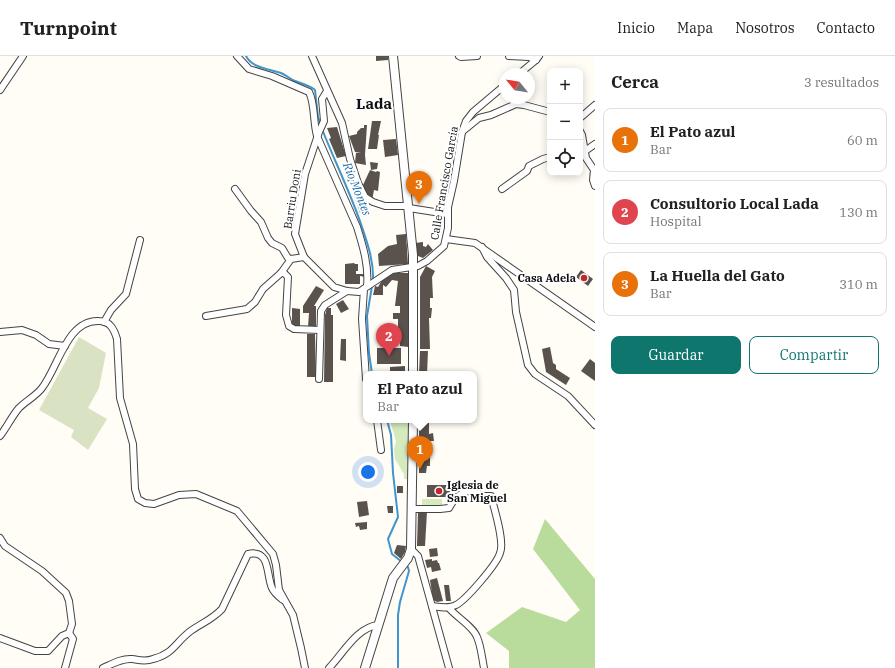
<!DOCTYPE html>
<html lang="es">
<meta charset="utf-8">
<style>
body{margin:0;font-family:"IBM Plex Serif",serif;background:#f6f6f6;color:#202124}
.controls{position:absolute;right:12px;top:12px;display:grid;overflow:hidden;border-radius:8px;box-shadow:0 2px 10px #0003}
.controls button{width:36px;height:36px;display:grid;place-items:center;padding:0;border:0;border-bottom:1px solid #e0e0e0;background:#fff;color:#202124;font:20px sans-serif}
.compass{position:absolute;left:499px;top:12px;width:36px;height:36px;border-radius:50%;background:#fff;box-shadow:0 2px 10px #0003;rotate:300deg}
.you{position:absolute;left:368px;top:416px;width:14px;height:14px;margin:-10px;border:3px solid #fff;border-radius:50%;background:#1a73e8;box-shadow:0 0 0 6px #1a73e833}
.badge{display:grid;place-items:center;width:26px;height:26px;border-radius:50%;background:#0f766e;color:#fff;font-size:13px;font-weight:700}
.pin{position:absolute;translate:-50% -33px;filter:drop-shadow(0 1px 2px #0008)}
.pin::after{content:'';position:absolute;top:21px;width:14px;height:12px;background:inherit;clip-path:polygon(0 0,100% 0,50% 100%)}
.popup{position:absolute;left:363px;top:315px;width:114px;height:52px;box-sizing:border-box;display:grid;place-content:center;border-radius:8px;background:#fff;filter:drop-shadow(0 1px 3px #0005);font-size:13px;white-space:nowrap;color:#757577}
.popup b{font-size:15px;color:#202124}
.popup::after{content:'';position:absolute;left:50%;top:100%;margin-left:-8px;border:8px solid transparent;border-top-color:#fff}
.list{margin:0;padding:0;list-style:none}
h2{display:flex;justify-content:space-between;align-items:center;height:52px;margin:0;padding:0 16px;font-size:17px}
h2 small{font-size:13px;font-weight:400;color:#757577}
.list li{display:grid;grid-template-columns:26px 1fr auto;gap:12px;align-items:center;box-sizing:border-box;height:64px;margin:0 8px 8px;padding:0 8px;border:1px solid #e0e0e0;border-radius:8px}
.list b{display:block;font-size:15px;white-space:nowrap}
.list p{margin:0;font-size:13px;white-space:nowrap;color:#757577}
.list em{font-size:13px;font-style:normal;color:#757577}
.actions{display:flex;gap:8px;padding:12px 16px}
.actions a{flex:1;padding:9px 0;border:1px solid #0f766e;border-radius:8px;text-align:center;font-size:14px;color:#0f766e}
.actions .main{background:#0f766e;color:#fff}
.icon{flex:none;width:22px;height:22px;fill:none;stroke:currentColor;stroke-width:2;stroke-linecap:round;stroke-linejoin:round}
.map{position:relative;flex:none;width:595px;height:612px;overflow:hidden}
header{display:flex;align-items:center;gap:24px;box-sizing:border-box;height:56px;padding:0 20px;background:#fff;border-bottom:1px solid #e0e0e0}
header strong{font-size:19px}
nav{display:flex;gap:22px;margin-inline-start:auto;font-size:14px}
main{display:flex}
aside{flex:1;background:#fff}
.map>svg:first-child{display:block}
</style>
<header>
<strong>Turnpoint</strong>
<nav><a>Inicio</a><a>Mapa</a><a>Nosotros</a><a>Contacto</a></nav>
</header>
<main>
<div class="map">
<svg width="595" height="612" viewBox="0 0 595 612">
<rect width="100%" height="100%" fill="#fffdf5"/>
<!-- green -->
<g fill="#d5ebbd">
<polygon points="391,364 413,364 413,423 404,423 404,418 395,403 394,393 396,385 390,365"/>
<rect x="422" y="443" width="20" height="8"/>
</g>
<!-- forest -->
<polygon fill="#b9dc9c" points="545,463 595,523 595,612 509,612 509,595 486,577 522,551 566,566 580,554 533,493"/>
<!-- cemetery -->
<polygon fill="#d9e3c4" points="79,281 106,297 99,332 88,352 107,363 88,394 71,381 74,374 39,354"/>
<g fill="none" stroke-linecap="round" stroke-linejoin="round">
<!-- stream -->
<g stroke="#3f96cf" stroke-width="2">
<path d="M246,0c6,12 23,13 35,17 5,2 9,6 14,8 8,3 14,4 20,9l3,27 3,8"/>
<path d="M322,73c13,33 29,65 40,98 6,18 12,35 11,55"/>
<polyline points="372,318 369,297 367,260 372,230"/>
<polyline points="387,364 391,379 393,417 398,461 388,483 392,498 402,506"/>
<polyline points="398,612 398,559 400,546 409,515 408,511 405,509"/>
</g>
</g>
<!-- building -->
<g fill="#5a524d">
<polygon points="376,0 388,0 388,4 376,5"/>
<polygon points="372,65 381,65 378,79 379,79 377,93 368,93"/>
<polygon points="364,69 367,69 365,99 366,109 355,107 356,97 361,97 355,96 349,80 357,78 357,76 361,72 364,72"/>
<polygon points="337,71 346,100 337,102 329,83 331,82 327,72"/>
<polygon points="396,83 398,99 385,101 383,84"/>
<polygon points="370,106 378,107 377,113 371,114"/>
<polygon points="351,114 354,124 348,126 345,116"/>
<polygon points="370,114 376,116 377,115 380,116 378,135 374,134 372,145 365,138 363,129"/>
<polygon points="354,127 356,133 357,133 358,135 363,151 364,155 360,157 350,128"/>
<polygon points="406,178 408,208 379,210 378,198 388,190 397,188 396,179"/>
<polygon points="423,186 423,190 426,191 428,188 433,194 423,202 418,200 416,195 415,187"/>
<polygon points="354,207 355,208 358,208 358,215 356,215 356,218 365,218 365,221 360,220 360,228 345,228 345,208"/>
<polygon points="426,210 435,215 432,221 433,242 430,242 430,252 432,252 431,262 429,262 430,293 420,293 420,221"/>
<polygon points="581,214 593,223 588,230 576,221"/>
<polygon points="392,217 408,217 408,291 400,290 400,280 396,280 396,272 398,272 398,263 393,263 393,257 400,257 400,250 395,250 398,225 392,224 386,231 383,229 383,239 373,239 375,230 378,231 382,224"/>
<polygon points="316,230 324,234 314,250 316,250 316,271 308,271 309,257 303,257 303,250"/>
<polygon points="343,244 349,253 341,257 336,248"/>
<polygon points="292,252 300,253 300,271 294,270 292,268"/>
<polygon points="327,252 331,252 331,259 333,259 333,326 324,326 325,259"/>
<polygon points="307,278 315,278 316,321 307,321"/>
<polygon points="341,283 346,283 346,305 340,304"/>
<polygon points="550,291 553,307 556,309 556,313 570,322 566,329 546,316 542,293"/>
<rect x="377" y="292" width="24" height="16"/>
<polygon points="420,295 428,295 427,318 419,318"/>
<polygon points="590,303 595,307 595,325 581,315"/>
<polygon points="405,310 405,318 390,318 390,311"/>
<polygon points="419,364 429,364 429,378 433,377 434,385 430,385 430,410 427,410 426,417 419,417"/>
<rect x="427" y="429" width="24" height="12"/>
<rect x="397" y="430" width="6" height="7"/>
<polygon points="367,445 369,459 359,461 357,446"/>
<polygon points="387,450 393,450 393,457 388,457"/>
<polygon points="418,456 427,456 425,490 417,490"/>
<polygon points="367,466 367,473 360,474 359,470 356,471 355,467"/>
<polygon points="397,489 406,490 405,496 401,503 394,497"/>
<polygon points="437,492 438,500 430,501 429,493"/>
<polygon points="432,503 432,505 437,504 438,507 439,507 441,514 432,516 431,511 427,512 425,504"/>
<polygon points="437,522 443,545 437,546 433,544 430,524"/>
<polygon points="444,529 449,529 451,545 446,545"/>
</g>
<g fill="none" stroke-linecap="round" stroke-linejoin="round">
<!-- minor casing -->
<g stroke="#444" stroke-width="8">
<g id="minor">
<path d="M237,0l12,13 23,7 37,16c6,11 4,30 8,44l40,91c6,19 12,39 10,59"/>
<polyline points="312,0 342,67 350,103 358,127 365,141 373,146 385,150 408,150"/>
<polyline points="459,0 461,1 477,0"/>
<polyline points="509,0 529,1 536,4"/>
<polyline points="519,18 536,4 539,0"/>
<polyline points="0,34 23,0"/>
<polyline points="327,35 322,43 324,65 319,76 305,118 295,178 304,201 334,231 347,235 359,236 392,214 418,210 427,205 444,190 448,172 448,151 454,125 462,76 466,65 473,56 505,29"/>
<polyline points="580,62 595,49"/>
<polyline points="463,75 479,62 491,59 516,48 524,49 550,56"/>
<polyline points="580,75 582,79 586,102 594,114 593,124 595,130"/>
<polyline points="580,94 585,95 595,88"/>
<polyline points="235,133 251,155 261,166 268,182 272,187 282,192 288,202 291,203 304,201"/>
<polyline points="502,133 527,115 529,110 543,103 550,101"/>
<polyline points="409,152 447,158"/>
<polyline points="446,183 475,187 595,271"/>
<polyline points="482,191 487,201 506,222 514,234 516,256 528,309 535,318 568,340 595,369"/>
<polyline points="281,217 284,217 288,221 286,259 289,270 294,273 320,274"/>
<polyline points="364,233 362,263 366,323"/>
<polyline points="206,260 247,253 255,246 263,233 281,217 291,203"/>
<polyline points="104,266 111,254 126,238 140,184"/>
<polyline points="0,276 22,274 36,279 49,288 65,290"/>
<polyline points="319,323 321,255 325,249 347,235"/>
<polyline points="377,364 381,394"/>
<path d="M0,380c7,-9 12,-20 19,-28 7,-7 17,-12 23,-20 16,-20 25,-69 57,-67 11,0 15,8 18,18l3,59 13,46 2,45 3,10 7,4 9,1 25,-9 17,-1 41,17 36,43 3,11 3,25 14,25 8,33 4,20"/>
<path d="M412,453h28l9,-1c7,-13 19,-23 33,-12h9c3,12 14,46 9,57 -3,11 -34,47 -44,52 -7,4 -16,2 -24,1"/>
<polyline points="0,482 5,490 42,515 66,537 69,545 72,568 69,577"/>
<polyline points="411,493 418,500 449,612"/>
<path d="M449,552c7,9 24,18 28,29 4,9 5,21 7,31"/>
<polyline points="0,582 35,595 48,595 62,580 69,577 73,583 65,612"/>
<path d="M103,612c9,-4 19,-10 29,-9 8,1 13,3 21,0 21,-5 23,-18 39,-29 10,-7 21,-11 30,-21l26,-55c23,-5 18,21 24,34 2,5 6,8 11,12"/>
<path d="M329,612c13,-13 28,-41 49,-43"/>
</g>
</g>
<!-- tertiary casing -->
<g stroke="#444" stroke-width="10">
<g id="tertiary">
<polyline points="393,0 413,199 413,318"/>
<polyline points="365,612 393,522 408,502 411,493 413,364"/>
</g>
</g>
<!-- minor -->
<use href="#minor" stroke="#fff" stroke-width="6"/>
<!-- tertiary -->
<use href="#tertiary" stroke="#fff" stroke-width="8"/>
</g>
<!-- markers -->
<g fill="#c4262e" stroke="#fff" stroke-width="1.5">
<circle cx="584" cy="222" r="4"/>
<circle cx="439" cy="435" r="4"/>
</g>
<g text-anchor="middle" stroke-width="4" stroke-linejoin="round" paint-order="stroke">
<!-- street labels -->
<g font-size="11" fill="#111" stroke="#fff">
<text transform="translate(444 127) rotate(-80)" y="4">Calle Francisco García</text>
<text transform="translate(292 143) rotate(-81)" y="4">Barriu Doni</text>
</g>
<!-- poi labels -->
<g font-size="11" font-weight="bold" fill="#111" stroke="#fff" text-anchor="end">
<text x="576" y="226">Casa Adela</text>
<text x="447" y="433" text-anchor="start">Iglesia de<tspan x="447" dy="13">San Miguel</tspan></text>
</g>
<!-- water labels -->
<g font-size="12" font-style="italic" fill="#1768a6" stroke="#fff">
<text transform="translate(357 133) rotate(68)" y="4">Río Montes</text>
</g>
<!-- district labels -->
<g font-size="15" font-weight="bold" fill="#111" stroke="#fff">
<text x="374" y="53">Lada</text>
</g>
</g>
</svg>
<div class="controls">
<button>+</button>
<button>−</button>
<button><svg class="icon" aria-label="locate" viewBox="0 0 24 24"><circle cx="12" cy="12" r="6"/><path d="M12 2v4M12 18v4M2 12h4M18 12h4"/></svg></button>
</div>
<svg class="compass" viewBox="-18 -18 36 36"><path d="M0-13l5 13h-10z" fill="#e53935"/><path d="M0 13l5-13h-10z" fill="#757577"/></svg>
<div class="you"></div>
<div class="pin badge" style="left:420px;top:413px;background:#e8710a">1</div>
<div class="popup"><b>El Pato azul</b>Bar</div>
<div class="pin badge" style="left:389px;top:300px;background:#e0444e">2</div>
<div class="pin badge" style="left:419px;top:148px;background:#e8710a">3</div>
</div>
<aside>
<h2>Cerca<small>3 resultados</small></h2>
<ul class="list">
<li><span class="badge" style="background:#e8710a">1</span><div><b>El Pato azul</b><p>Bar</p></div><em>60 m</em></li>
<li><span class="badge" style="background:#e0444e">2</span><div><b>Consultorio Local Lada</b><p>Hospital</p></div><em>130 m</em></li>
<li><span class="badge" style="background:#e8710a">3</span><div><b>La Huella del Gato</b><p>Bar</p></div><em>310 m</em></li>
</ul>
<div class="actions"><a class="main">Guardar</a><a>Compartir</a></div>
</aside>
</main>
